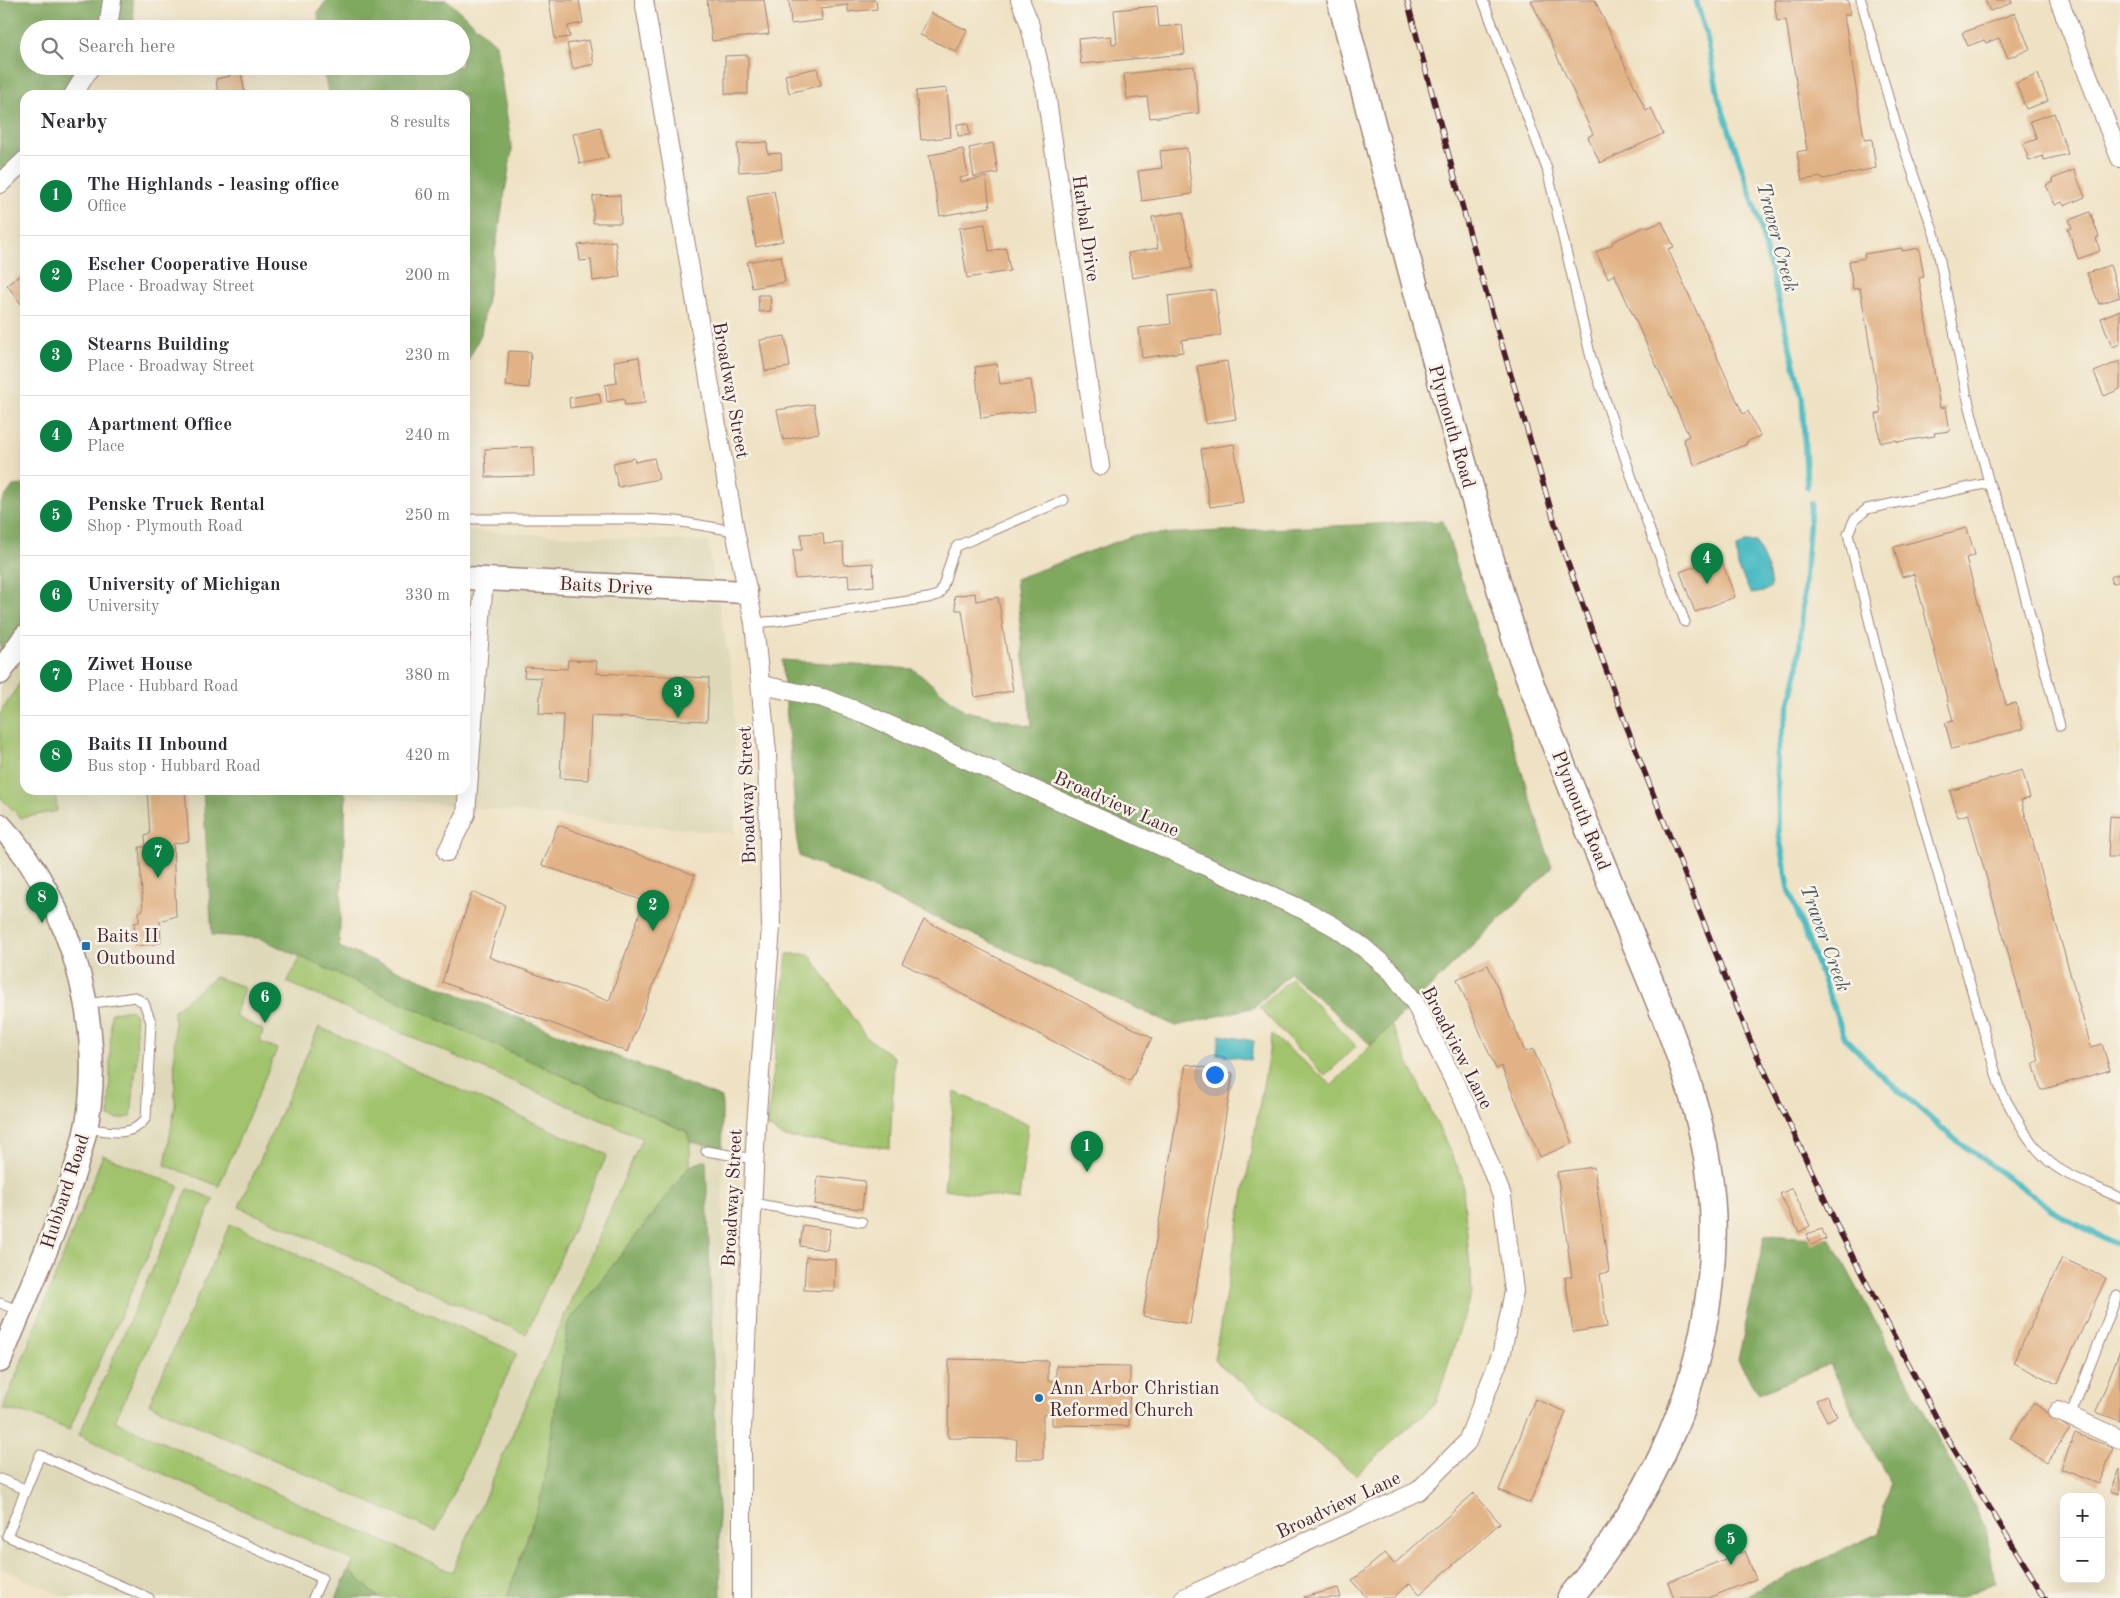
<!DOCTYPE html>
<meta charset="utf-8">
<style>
body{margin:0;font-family:"Old Standard TT",serif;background:#f7f7f7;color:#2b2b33}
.controls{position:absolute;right:15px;bottom:15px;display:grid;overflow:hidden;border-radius:10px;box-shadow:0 5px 20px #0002}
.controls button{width:45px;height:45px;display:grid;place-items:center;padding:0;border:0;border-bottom:1px solid #e1e1e2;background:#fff;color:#2b2b33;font:25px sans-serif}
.you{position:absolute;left:1214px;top:1074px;width:18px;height:18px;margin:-12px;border:4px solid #fff;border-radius:50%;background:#1a73e8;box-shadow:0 0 0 8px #1a73e833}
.badge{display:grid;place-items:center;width:32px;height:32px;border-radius:50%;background:#0b8043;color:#fff;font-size:16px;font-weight:700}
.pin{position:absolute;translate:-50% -41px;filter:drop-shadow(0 1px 2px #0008)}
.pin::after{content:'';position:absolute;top:26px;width:18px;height:15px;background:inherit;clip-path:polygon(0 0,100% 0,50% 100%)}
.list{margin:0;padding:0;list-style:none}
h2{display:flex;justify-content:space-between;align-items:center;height:65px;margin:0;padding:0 20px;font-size:21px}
h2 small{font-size:16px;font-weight:400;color:#7c7c81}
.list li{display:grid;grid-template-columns:32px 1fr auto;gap:15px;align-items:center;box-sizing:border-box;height:80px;padding:0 20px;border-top:1px solid #e1e1e2}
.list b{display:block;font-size:19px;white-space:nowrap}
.list p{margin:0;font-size:16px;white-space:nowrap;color:#7c7c81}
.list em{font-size:16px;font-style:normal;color:#7c7c81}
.icon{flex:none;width:28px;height:28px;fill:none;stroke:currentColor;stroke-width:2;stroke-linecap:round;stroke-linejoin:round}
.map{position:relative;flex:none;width:2120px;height:1598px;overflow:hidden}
.search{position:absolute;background:#fff;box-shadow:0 5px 20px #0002;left:20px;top:20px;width:450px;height:55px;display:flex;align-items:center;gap:12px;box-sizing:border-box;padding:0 18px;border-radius:28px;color:#7c7c81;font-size:19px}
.panel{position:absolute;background:#fff;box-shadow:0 5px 20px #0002;left:20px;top:90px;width:450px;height:705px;border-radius:15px}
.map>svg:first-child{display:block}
</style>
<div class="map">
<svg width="2120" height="1598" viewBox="0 0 2120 1598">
<rect width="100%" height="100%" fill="#f7f3e8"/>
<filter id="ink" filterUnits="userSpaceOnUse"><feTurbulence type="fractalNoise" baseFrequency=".02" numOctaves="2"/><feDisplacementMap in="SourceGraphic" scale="10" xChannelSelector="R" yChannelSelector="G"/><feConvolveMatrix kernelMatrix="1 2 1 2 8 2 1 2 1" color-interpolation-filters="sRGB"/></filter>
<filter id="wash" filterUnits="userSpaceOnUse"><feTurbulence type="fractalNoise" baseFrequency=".0096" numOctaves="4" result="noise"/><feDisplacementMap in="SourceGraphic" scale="20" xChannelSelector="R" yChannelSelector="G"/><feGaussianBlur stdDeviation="1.12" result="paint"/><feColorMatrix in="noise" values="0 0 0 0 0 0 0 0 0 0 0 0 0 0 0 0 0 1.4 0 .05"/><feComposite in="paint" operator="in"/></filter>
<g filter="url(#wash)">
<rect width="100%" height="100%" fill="#efe2c4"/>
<!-- built -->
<polygon fill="#ded8b8" points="465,531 708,542 734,690 735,834 346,795 339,947 722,1098 727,1598 68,1598 0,1568 0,591 25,566 25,790 465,790"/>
<!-- green -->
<g fill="#a0c36c" stroke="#75714c">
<polygon points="25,675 25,790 55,790 57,811 21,818 0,797 0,714"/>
<polygon points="787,954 809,954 866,1037 894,1057 890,1148 783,1137 767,1126"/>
<polygon points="301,957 687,1132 690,1142 690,1166 568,1323 543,1491 507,1598 379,1598 349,1570 354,1561 79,1435 188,1189 214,1199 115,1421 452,1572 642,1138 287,982"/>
<polygon points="215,977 244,987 235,1017 263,1030 260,1042 277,1049 219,1186 165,1165 175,1106 174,1010"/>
<polygon points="1291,978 1356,1046 1325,1076 1259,1008"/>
<polygon points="124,1010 131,1010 135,1014 137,1056 131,1117 118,1119 109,1117 111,1013"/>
<polygon points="1391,1025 1462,1177 1472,1291 1436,1403 1356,1475 1214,1360 1272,1035 1332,1085"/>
<polygon points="319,1027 607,1155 526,1334 239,1207"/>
<polygon points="955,1092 1028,1125 1019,1200 944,1189"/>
<polygon points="103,1155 179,1186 69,1430 35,1416 3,1409"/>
<polygon points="230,1224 517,1353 436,1532 149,1404"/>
</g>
<!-- forest -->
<g fill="#80a960" stroke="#656446">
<polygon points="0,0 132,0 135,27 133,29 29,29 29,66 99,66 73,95 25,95 25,147 0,174"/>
<polygon points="327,0 447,0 496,44 512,150 481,334 465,367 465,95 329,95 322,66 461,66 461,29 319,29 318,12"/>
<polygon points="25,485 25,621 0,652 0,504 13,486"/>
<polygon points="1443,521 1552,868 1371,1045 1290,973 1255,1007 1176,1026 799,856 782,660 913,669 965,711 1032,726 1015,579 1135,535"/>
<polygon points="203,790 341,790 346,795 339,947 722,1098 722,1147 690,1142 687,1132 259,938 212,935"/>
<polygon points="706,1160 721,1598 507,1598 543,1491 568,1323 690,1166"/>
<polygon points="1765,1235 1831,1239 1986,1528 1995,1582 1961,1598 1740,1598 1879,1533 1890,1484 1829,1364 1759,1394 1738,1360"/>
<polygon points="349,1570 379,1598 336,1598"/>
</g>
<!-- water -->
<g fill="#4dbcc3" stroke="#4c6e77">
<polygon points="1747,542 1756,542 1768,569 1771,587 1763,592 1751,594 1738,567 1736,548"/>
<polygon points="1220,1035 1254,1041 1251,1060 1217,1054"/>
</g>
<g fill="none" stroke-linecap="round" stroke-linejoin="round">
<!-- stream -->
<g stroke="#4dbcc3" stroke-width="5.5">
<polyline points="1696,0 1706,33 1719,99 1758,217 1802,397 1807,487"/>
<polyline points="1811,503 1798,668 1777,755 1779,835 1790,893 1845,1038 1878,1072 1953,1138 2064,1218 2120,1246"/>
</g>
</g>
<g id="blocks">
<!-- building -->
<g fill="#e1b285">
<polygon points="549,0 579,0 583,23 568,26 570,37 555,39"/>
<polygon points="707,0 764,0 769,34 712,41"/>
<polygon points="789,0 876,0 877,9 848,12 848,5 821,8 822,20 791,24"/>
<polygon points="1531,0 1595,0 1646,111 1651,108 1663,134 1600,163 1588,137 1593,134"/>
<polygon points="1774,0 1848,0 1850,14 1844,15 1864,137 1864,140 1872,139 1876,168 1823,179 1822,177 1802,180 1797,152 1807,150 1786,20 1777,21"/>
<polygon points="1985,0 2011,0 2012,3 1990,11"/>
<polygon points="1157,6 1159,27 1182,25 1185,54 1081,64 1078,39 1111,36 1112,44 1117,43 1114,10"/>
<polygon points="931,13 967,30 957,52 920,35"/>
<polygon points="2015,13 2030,49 2008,58 1999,38 1986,43 1984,40 1968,46 1962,33"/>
<polygon points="242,24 243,29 221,29 221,28"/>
<polygon points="589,40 594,64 573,69 567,44"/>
<polygon points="748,55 748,94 725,94 725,56"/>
<polygon points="229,66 240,66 245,95 218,95 216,79 230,76"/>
<polygon points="1194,66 1199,113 1150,118 1147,97 1127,99 1124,74"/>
<polygon points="817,68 821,85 789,93 785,75"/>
<polygon points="2038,74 2048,101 2026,109 2016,83"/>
<polygon points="947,88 951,137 921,140 916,91"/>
<polygon points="2054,113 2068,154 2044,160 2043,156 2029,161 2023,144 2037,139 2030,121"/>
<polygon points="968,123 970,135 958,136 957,124"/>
<polygon points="600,127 608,158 580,164 573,134"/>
<polygon points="767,142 768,154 781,153 782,169 739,172 737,144"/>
<polygon points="993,143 998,173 974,177 969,148"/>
<polygon points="1187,148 1192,194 1142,201 1138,171 1162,168 1160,151"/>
<polygon points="963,149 968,176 959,178 960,182 986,177 990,207 940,216 929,155"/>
<polygon points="2074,170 2085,197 2064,206 2062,202 2055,205 2046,185 2054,182 2052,179"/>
<polygon points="774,191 783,241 756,247 747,196"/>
<polygon points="620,195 621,223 593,223 593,196"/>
<polygon points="1183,212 1192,268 1132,278 1128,253 1158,248 1152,217"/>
<polygon points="2090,212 2099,237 2096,238 2100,251 2078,259 2068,229 2072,228 2069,220"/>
<polygon points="1662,222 1674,247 1668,249 1743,414 1748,411 1760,436 1746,442 1747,444 1695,466 1683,439 1689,436 1688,434 1616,278 1615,274 1608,278 1596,252 1613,244 1612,242 1646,226 1647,228"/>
<polygon points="985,224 989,251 1006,248 1010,271 967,278 959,228"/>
<polygon points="615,241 620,277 593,281 591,260 580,261 578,245"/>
<polygon points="1902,248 1902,251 1919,248 1924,277 1919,278 1940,408 1946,407 1950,431 1934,433 1935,436 1897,442 1897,440 1880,442 1876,414 1881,413 1860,288 1853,289 1849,261 1865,258 1864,254"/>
<polygon points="781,256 785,282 752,288 747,262"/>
<polygon points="2110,265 2120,297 2099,304 2087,273"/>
<polygon points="20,275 25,282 25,309 7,285"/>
<polygon points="1215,290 1221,335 1182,340 1183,352 1142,358 1139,328 1171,324 1168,296"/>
<polygon points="758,295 770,295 771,311 759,312"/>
<polygon points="2120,310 2120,344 2112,347 2101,318"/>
<polygon points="785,336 790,367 765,371 760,340"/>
<polygon points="509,351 531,352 529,388 506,386"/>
<polygon points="639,357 645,403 625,405 624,399 607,402 605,385 617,383 614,361"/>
<polygon points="1227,361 1236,419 1206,424 1197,366"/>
<polygon points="2120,361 2120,389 2104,396 2094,372"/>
<polygon points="997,364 1000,384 1031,380 1035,411 981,418 975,367"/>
<polygon points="599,393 601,403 570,408 569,398"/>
<polygon points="814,404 819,433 783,440 777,410"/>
<polygon points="1234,444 1243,502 1210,507 1201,449"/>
<polygon points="533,447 534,476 486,477 485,449"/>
<polygon points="634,458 635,462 654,458 659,479 618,487 613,463"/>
<polygon points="1967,528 1975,555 1966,558 2006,705 2016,703 2023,729 1952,749 1945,723 1953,721 1914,574 1902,577 1894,547"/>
<polygon points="823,533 824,544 843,543 844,565 873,563 874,586 849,588 848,575 795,579 793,550 802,550 801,534"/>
<polygon points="1720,557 1735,597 1695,612 1680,572"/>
<polygon points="2118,574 2120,581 2112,584 2110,577"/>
<polygon points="975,593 976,601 998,597 1013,691 975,697 962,610 956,610 954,596"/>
<polygon points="568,660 597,661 596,673 709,678 707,721 591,716 588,780 560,778 563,715 539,714 541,678 524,677 525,667 567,669"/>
<polygon points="2022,770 2030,798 2021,800 2091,1047 2102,1044 2110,1070 2041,1090 2033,1063 2039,1061 1969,816 1969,814 1958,817 1950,791"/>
<polygon points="147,790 185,790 189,841 173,844 176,916 160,921 161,943 136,946 134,923 139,922 139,912 143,910 139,847 146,847 145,836 150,834"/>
<polygon points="2110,816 2120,817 2120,857 2108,857"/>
<polygon points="558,825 695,875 628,1052 442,982 472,892 505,905 489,957 609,1001 644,901 542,865"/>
<polygon points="924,920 1152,1038 1130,1081 902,963"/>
<polygon points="1488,965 1525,1052 1533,1049 1573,1143 1540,1157 1501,1066 1496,1069 1457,979"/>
<polygon points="1186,1064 1233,1073 1190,1324 1143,1316"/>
<polygon points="1594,1167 1609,1272 1600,1274 1607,1327 1573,1332 1565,1277 1572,1277 1557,1172"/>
<polygon points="818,1176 865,1181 862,1209 815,1204"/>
<polygon points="1792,1188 1810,1226 1799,1232 1780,1194"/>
<polygon points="803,1225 830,1229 827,1250 800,1246"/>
<polygon points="1822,1229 1826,1239 1811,1245 1807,1234"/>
<polygon points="806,1257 835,1259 834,1291 804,1290"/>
<polygon points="2062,1258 2106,1278 2057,1384 2013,1363"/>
<polygon points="2120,1350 2120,1421 2096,1412"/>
<polygon points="949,1359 1048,1361 1048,1381 1056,1381 1056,1366 1130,1367 1129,1426 1052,1425 1052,1414 1043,1414 1043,1459 1016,1459 1017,1439 948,1438"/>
<polygon points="1826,1396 1837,1416 1827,1421 1816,1400"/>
<polygon points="1535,1399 1566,1412 1530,1503 1499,1490"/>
<polygon points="2034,1403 2070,1429 2046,1463 2010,1438"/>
<polygon points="2075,1433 2113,1448 2099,1484 2061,1469"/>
<polygon points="2120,1469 2120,1494 2111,1491"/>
<polygon points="1474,1493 1500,1523 1420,1594 1410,1583 1393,1598 1367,1598 1352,1581 1385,1553 1394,1564"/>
<polygon points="1745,1551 1756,1579 1708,1598 1674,1598 1668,1582"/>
<polygon points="1338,1588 1341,1598 1304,1598 1304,1597"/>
</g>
</g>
</g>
<g filter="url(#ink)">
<use href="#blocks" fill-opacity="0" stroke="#9c8078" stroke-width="1"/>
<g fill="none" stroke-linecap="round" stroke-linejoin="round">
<!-- service casing -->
<g stroke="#9c8078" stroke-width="11">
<g id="service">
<polyline points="1483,0 1547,169 1591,358 1650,531 1685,622"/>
<polyline points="1861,0 1896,125 1935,236 1967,396 1989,483 2003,515 2060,726"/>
<path d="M1989,483l-122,26 -13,11 -6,14 46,188 107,369c17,29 32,64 63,81 17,10 38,17 56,26"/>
<polyline points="473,519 642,519 676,521 735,531"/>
<path d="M754,623l23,-2 151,-23c3,-1 9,-2 11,-4 5,-4 10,-36 18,-48l107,-46"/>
<path d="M86,1128c23,3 45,11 60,-10l5,-96 -7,-19 -9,-6 -48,7"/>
<polyline points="706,1151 754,1159"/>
<polyline points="752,1203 862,1222"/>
<polyline points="0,1303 20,1311"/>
<polyline points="2070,1417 2117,1296"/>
<polyline points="0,1479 25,1489"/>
<polyline points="149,1598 7,1536 40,1455 322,1578 313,1598"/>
</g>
</g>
<!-- minor casing -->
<g stroke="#9c8078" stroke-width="20">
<g id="minor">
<polyline points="644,0 735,531 754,623 767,752 771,927 756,1126 742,1429 742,1598"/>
<polyline points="1020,0 1029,22 1046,93 1100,466"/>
<polyline points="2059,0 2120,158"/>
<polyline points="108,29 112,0"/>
<polyline points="73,95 91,66"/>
<polyline points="0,184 25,160"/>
<polyline points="762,685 823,698 865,714 1306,911 1335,927 1364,948 1392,972 1415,1003 1467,1107 1502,1196 1514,1291 1502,1352 1467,1442 1418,1491 1184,1598"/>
<polyline points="447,852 466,814 484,579"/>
<polyline points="2058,1411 2120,1439"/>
</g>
</g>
<!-- tertiary casing -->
<g stroke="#9c8078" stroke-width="25">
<g id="tertiary">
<polyline points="465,578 746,592"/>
<polyline points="0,673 25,636"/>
<path d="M0,825c71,75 108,207 85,308 -18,78 -55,153 -85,228"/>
</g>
</g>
<!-- secondary casing -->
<g stroke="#9c8078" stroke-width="28">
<path id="secondary" d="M1340,0c43,161 83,324 130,485 16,54 30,109 48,163 32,90 70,180 106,269 42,104 93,210 89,325 -5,140 -57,250 -143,356"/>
</g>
<!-- service -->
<use href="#service" stroke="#fff" stroke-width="9"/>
<!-- minor -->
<use href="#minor" stroke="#fff" stroke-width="18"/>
<!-- tertiary -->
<use href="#tertiary" stroke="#fff" stroke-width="22"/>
<!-- secondary -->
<use href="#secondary" stroke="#fff" stroke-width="25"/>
<!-- rail casing -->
<g stroke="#4a1f2b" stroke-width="5.5">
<polyline id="rail" points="1407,0 1479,268 1562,547 1626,725 1750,1040 1841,1234 1947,1438 2045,1598"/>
</g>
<!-- rail -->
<use href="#rail" stroke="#f7f3e8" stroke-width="4" stroke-dasharray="11" stroke-linecap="butt"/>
</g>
</g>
<!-- markers -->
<g fill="#1f6fb2" stroke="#f7f3e8" stroke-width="2">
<rect x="81" y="941" width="10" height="10" rx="2.5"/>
<circle cx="1039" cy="1398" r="5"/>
</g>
<g text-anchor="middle" stroke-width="5" stroke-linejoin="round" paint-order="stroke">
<!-- street labels -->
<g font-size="19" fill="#4a1f2b" stroke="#f7f3e8">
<text transform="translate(1087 228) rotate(82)" y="7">Harbal Drive</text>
<text transform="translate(732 390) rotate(80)" y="7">Broadway Street</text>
<text transform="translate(1453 426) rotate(74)" y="7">Plymouth Road</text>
<text transform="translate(606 585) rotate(3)" y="7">Baits Drive</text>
<text transform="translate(746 795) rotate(-92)" y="7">Broadway Street</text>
<text transform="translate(1117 803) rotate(24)" y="7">Broadview Lane</text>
<text transform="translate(1582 810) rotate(68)" y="7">Plymouth Road</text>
<text transform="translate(1458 1047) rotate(63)" y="7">Broadview Lane</text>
<text transform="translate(64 1191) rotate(-72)" y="7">Hubbard Road</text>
<text transform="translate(731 1198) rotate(-87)" y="7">Broadway Street</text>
<text transform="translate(1338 1504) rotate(-25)" y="7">Broadview Lane</text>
</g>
<!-- poi labels -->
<g font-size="19" fill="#4a1f2b" stroke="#f7f3e8" text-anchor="start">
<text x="96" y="942">Baits II<tspan x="96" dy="22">Outbound</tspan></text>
<text x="1049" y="1394">Ann Arbor Christian<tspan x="1049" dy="22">Reformed Church</tspan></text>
</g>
<!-- water labels -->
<g font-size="20" font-style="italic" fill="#4b5660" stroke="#f7f3e8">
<text transform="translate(1778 237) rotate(75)" y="7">Traver Creek</text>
<text transform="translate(1826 938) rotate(70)" y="7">Traver Creek</text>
</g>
</g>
</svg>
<div class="controls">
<button>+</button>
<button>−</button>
</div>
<div class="you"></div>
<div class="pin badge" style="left:1087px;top:1172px">1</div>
<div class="pin badge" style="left:653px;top:931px">2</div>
<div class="pin badge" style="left:678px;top:718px">3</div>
<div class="pin badge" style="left:1707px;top:584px">4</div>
<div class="pin badge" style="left:1731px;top:1565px">5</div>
<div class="pin badge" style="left:265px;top:1023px">6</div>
<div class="pin badge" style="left:158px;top:878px">7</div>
<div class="pin badge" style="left:42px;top:923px">8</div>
<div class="search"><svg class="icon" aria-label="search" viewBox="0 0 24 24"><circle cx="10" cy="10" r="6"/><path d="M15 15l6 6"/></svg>Search here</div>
<section class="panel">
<h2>Nearby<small>8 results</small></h2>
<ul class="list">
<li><span class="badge">1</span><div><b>The Highlands - leasing office</b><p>Office</p></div><em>60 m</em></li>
<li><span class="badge">2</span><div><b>Escher Cooperative House</b><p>Place · Broadway Street</p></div><em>200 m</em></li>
<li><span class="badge">3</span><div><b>Stearns Building</b><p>Place · Broadway Street</p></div><em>230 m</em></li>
<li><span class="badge">4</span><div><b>Apartment Office</b><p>Place</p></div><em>240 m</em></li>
<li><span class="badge">5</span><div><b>Penske Truck Rental</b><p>Shop · Plymouth Road</p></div><em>250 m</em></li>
<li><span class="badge">6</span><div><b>University of Michigan</b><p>University</p></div><em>330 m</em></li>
<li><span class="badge">7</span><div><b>Ziwet House</b><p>Place · Hubbard Road</p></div><em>380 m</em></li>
<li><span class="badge">8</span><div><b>Baits II Inbound</b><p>Bus stop · Hubbard Road</p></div><em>420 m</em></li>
</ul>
</section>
</div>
